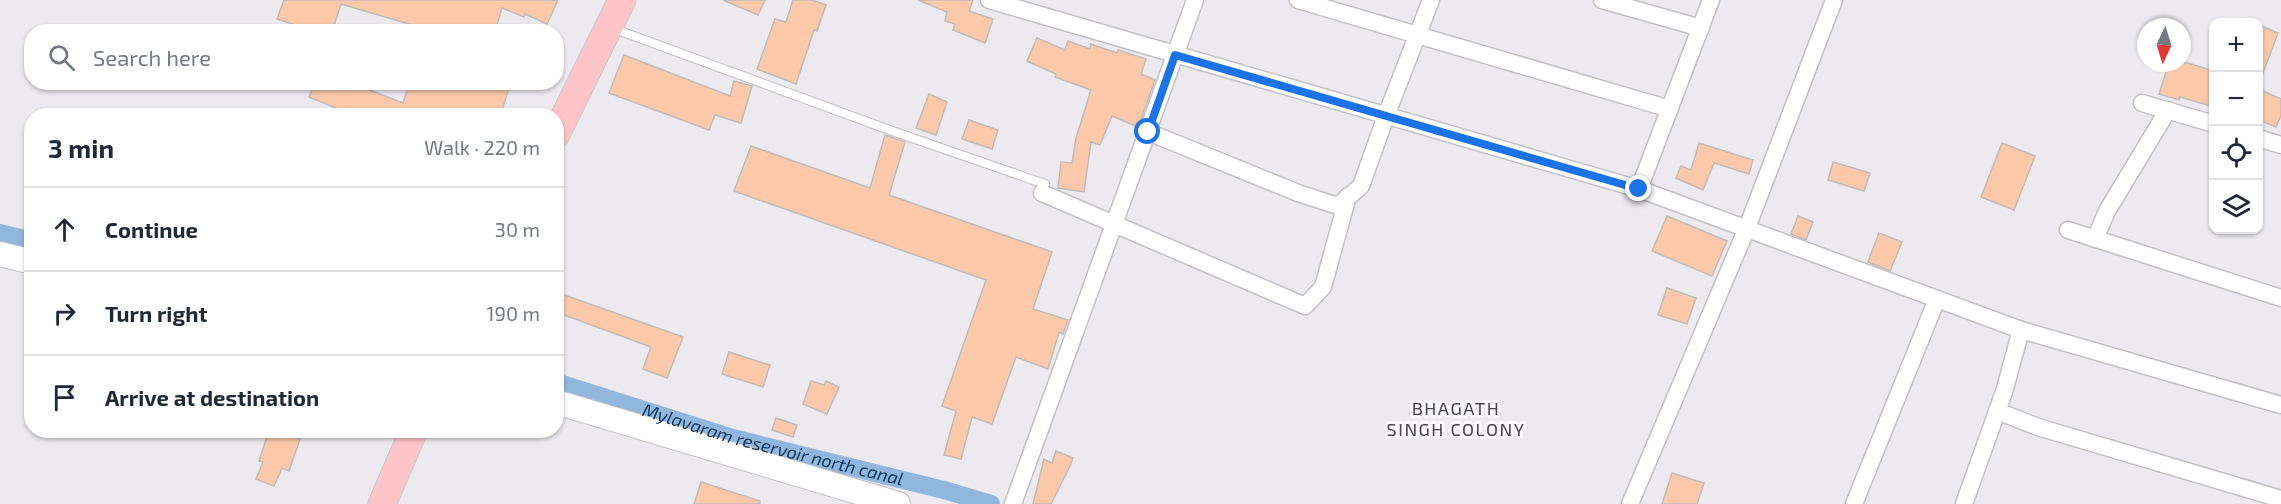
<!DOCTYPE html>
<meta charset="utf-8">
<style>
body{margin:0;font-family:"Exo 2",sans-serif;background:#f6f6f7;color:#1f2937}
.controls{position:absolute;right:18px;top:18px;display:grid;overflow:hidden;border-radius:12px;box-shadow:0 2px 4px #0004}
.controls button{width:54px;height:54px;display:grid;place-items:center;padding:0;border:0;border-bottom:2px solid #e0e1e3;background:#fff;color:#1f2937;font:30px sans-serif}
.compass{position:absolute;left:2137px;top:18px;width:54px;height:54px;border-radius:50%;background:#fff;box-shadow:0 2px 4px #0004;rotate:184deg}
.stop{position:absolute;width:18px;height:18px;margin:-14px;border:4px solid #1a73e8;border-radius:50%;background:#fff}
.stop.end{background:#1a73e8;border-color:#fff;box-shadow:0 2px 6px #0008}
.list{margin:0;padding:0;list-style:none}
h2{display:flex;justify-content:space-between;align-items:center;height:78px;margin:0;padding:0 24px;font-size:26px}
h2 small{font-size:20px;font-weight:400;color:#747a83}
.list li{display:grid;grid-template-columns:39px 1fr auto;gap:18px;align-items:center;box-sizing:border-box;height:84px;padding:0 24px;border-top:2px solid #e0e1e3}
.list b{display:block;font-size:22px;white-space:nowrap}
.list em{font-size:20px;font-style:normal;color:#747a83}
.icon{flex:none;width:33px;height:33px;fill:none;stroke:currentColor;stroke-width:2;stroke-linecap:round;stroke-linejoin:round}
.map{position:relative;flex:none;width:2281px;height:504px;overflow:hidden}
.search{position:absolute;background:#fff;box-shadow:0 2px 4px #0004;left:24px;top:24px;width:540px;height:66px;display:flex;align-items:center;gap:15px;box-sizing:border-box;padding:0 21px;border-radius:24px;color:#747a83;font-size:22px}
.panel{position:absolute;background:#fff;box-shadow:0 2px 4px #0004;left:24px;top:108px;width:540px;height:330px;border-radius:24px}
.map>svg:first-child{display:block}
</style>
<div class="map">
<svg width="2281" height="504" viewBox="0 0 2281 504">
<rect width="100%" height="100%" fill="#eceaef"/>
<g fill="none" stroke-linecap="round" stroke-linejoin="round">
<!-- canal -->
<g stroke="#92b7df" stroke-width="18">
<polyline points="0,233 32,241"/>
<path id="s1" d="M556,382l177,56 211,52 47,14"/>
</g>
</g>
<!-- building -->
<g fill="#fbc9aa" stroke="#c2bcb8" stroke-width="1.5">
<polygon points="284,0 558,0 547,24 525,14 524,17 502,8 495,32 436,32 341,4 332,32 316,32 277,19"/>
<polygon points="723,0 765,0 758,15"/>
<polygon points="793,0 812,0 826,5 817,31 814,30 796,84 757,69 775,19 786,22"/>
<polygon points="918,0 973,0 969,11 993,19 985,43 953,30 955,24 945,21 947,12"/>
<polygon points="2259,25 2278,33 2260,81 2259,81"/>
<polygon points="1037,38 1065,50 1068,41 1090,49 1091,44 1117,53 1118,50 1146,59 1141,74 1155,80 1138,127 1112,116 1100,145 1091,142 1084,192 1058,188 1061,162 1072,163 1076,138 1091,90 1055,77 1056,74 1027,61"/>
<polygon points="624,55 730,96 734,81 752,86 741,123 715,115 709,130 609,93"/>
<polygon points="2169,63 2188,63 2214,71 2214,107 2180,97 2179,100 2159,94"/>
<polygon points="315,82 349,82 403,103 410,82 511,82 500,116 356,116 309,97"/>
<polygon points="2259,89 2281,99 2281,115 2276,127 2259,120"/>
<polygon points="929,94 947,102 936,135 916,128"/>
<polygon points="969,120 998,130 992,149 962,139"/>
<polygon points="885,135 905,142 889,195 1052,252 1033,309 1068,320 1063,334 1059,332 1048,369 1016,357 992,424 972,417 961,459 944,455 956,411 942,406 986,280 734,191 751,146 870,188"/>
<polygon points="1699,143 1753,160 1749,174 1714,163 1703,190 1676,178 1681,166 1691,170"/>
<polygon points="2002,143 2035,156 2014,210 1981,197"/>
<polygon points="1833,162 1870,173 1864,191 1828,180"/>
<polygon points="1667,216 1727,241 1712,276 1652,251"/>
<polygon points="1798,216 1813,222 1806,240 1791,234"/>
<polygon points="1879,233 1902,242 1890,271 1868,262"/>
<polygon points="1667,288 1696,298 1687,324 1658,315"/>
<polygon points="556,292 683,337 667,378 643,369 651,347 556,312"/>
<polygon points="729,352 770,365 763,387 722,374"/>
<polygon points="811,381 824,385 826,381 839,387 827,414 803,404"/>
<polygon points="776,418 797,425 793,437 772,430"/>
<polygon points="269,430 300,439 289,471 282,468 274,486 256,479 263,462 259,461"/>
<polygon points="1056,451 1073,458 1070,466 1051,504 1033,504 1044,459 1052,463"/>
<polygon points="1672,473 1704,483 1697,504 1662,504"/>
<polygon points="701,482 760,501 760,504 694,504"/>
</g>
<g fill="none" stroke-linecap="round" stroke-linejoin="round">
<!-- service casing -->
<g stroke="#c2c0c5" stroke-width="10">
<polyline id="service" points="612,28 895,132 1045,184"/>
</g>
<!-- minor casing -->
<g stroke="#c2c0c5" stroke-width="19">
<g id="minor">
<polyline points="989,0 1639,189 2021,330 2004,392 1964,504"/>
<polyline points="1298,0 1670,109"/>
<polyline points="1602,0 1701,28"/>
<polyline points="2142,103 2214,124"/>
<polyline points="1148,132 1298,193 1338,206 1361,186 1386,116 1431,0"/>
<polyline points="2258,138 2281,145"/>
<polyline points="1639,189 1711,0"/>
<polyline points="1042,193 1305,306 1323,287 1348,196"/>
<polyline points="2068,230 2281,298"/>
<polyline points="2095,239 2107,211 2168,110"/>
<polyline points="2021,330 2281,405"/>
<polyline points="1997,411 2038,427 2281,499"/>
<polyline points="1013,504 1195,0"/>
<polyline points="1630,504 1747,228 1834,0"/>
<polyline points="1854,504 1937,299"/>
</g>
</g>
<!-- secondary casing -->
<g stroke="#c2c0c5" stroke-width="26">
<g id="secondary">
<polyline points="0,254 32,262"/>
<polyline points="556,402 898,504"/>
</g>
</g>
<!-- primary casing -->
<g stroke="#c9c9c9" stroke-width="29">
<g id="primary">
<polyline points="556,134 622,0"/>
<polyline points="382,504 414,430"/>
</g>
</g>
<!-- service -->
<use href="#service" stroke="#fff" stroke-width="8"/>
<!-- minor -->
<use href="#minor" stroke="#fff" stroke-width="16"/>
<!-- secondary -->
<use href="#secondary" stroke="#fff" stroke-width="24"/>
<!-- primary -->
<use href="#primary" stroke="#fec5c8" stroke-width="27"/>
</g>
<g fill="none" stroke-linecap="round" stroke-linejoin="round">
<!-- route -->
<polyline stroke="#1a73e8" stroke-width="8" points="1148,132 1175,55 1639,189"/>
</g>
<g text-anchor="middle" stroke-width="6" stroke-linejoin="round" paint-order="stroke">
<!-- neighbourhood labels -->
<g font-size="18" letter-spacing="1.5" fill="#4a474c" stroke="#faf7fd">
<text x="1456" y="415">BHAGATH<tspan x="1456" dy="21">SINGH COLONY</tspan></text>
</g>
<!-- water labels -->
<g font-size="18" font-style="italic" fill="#0b345a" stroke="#faf7fd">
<text dy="6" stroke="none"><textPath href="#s1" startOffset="226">Mylavaram reservoir north canal</textPath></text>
</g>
</g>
</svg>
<div class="controls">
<button>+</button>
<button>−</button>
<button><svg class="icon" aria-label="locate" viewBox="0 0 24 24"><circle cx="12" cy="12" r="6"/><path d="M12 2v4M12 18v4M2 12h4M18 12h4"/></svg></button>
<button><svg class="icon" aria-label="layers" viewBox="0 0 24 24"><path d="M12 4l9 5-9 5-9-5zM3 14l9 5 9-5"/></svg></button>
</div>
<svg class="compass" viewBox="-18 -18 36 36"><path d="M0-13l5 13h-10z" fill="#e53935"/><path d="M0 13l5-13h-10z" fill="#747a83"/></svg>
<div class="stop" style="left:1148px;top:132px"></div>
<div class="stop end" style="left:1639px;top:189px"></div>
<div class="search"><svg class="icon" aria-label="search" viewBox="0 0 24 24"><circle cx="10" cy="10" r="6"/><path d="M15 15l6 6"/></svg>Search here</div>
<section class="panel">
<h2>3 min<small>Walk · 220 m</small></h2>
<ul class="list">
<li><svg class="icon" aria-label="ahead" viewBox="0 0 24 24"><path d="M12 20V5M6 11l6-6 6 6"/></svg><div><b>Continue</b></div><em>30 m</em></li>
<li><svg class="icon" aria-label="right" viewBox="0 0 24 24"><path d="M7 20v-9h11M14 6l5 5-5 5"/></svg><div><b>Turn right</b></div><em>190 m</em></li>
<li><svg class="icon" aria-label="arrive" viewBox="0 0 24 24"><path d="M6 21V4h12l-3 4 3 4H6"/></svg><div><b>Arrive at destination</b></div></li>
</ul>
</section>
</div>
